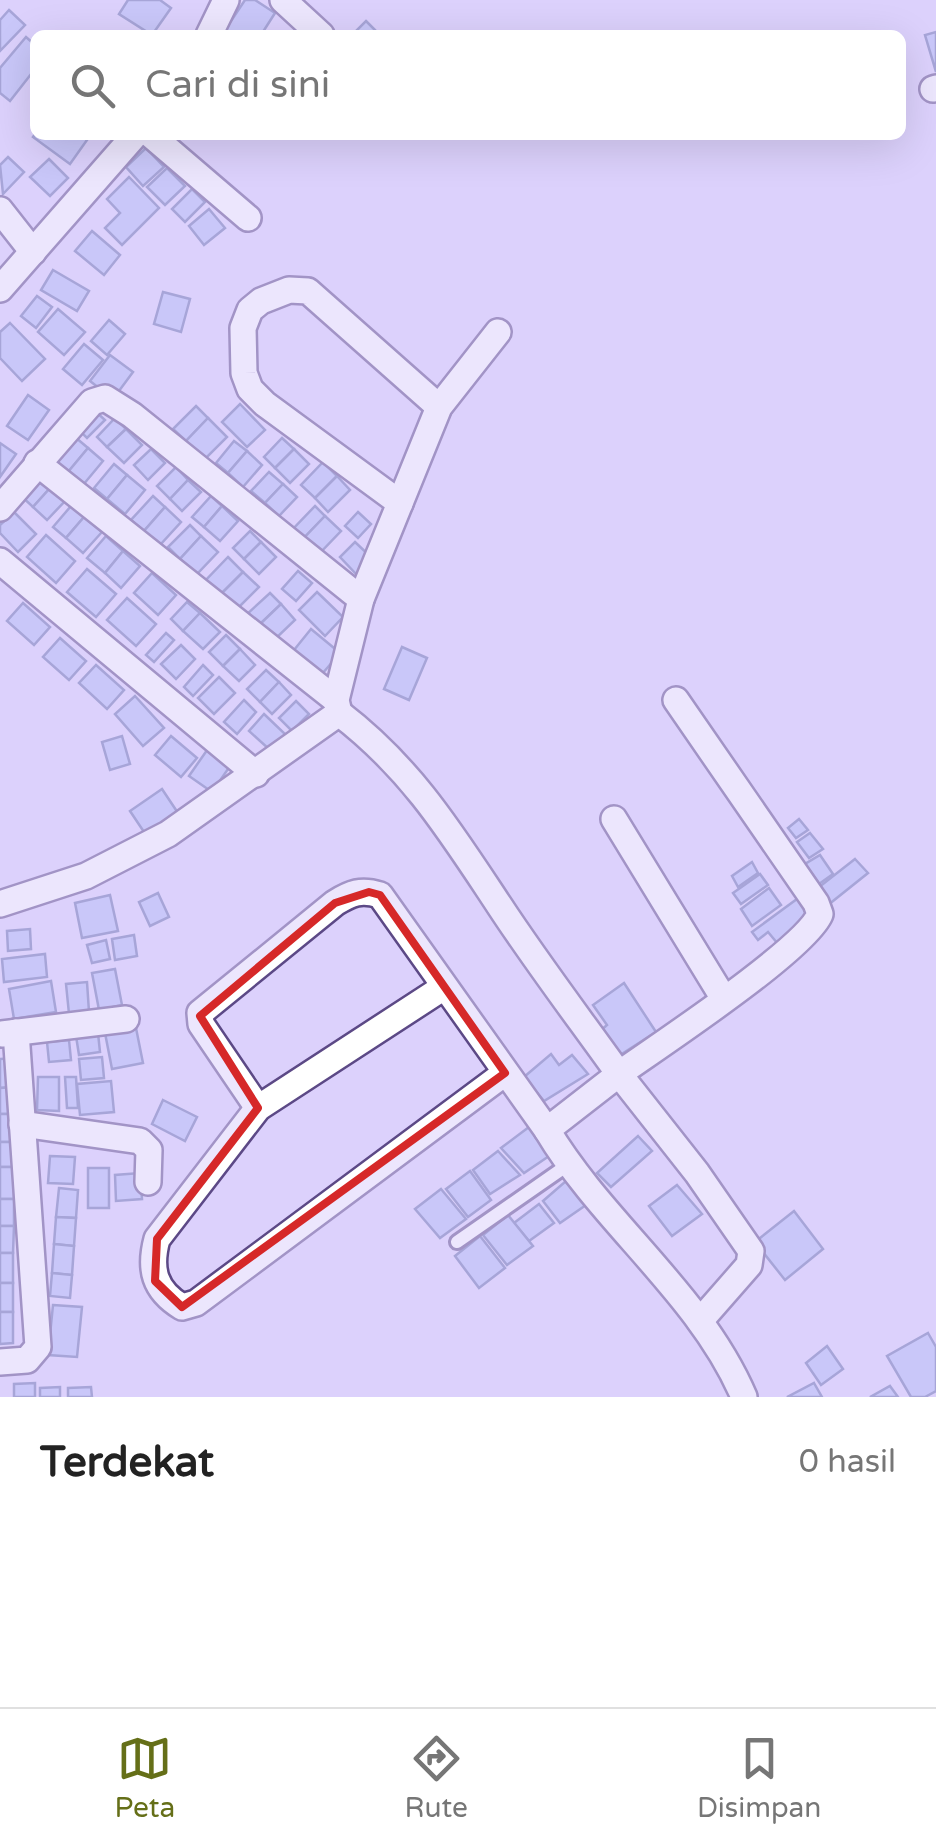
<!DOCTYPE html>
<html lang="id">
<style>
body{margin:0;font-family:"Varela Round",sans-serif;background:#f6f6f6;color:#222}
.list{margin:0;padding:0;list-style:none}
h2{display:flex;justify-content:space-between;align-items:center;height:130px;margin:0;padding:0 40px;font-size:42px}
h2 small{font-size:32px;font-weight:400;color:#767676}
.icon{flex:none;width:55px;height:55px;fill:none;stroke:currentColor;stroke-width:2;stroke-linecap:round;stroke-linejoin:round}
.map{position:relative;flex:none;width:936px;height:1397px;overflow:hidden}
.search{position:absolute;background:#fff;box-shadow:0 10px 40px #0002;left:30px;right:30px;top:30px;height:110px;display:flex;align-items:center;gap:25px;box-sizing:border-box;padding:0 35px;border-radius:15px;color:#767676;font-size:38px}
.sheet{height:310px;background:#fff}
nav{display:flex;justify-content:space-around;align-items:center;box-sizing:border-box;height:140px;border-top:2px solid #e0e0e0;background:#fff;font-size:28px;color:#767676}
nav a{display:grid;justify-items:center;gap:5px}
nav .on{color:#656f18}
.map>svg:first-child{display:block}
</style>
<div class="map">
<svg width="936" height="1397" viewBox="0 0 936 1397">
<rect width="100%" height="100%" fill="#dcd1fc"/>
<!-- building -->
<g fill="#b1bbf5" stroke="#666fae" stroke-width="2.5">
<polygon points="128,0 160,0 171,8 152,35 119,14"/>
<polygon points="245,0 255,0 275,13 261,35 234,35 225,30"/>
<polygon points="9,10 25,25 0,51 0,20"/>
<polygon points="366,21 380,35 352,35"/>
<polygon points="936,32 936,72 925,35"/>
<polygon points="26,37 35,45 35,69 10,101 0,93 0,68"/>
<polygon points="35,134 81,135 87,140 70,164 33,137"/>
<polygon points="146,148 164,167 143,186 126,167"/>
<polygon points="8,157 24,172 3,194 0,165"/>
<polygon points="49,159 68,178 50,196 30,177"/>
<polygon points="167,168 185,186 165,205 147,187"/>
<polygon points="129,177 159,208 122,245 105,228 120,213 107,199"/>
<polygon points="192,189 205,202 185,222 172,209"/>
<polygon points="209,209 225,228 204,245 189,226"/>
<polygon points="92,231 120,255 104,275 75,251"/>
<polygon points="53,270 89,291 77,311 41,290"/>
<polygon points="163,292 190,299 181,332 154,324"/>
<polygon points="37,296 52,307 36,328 21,316"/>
<polygon points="58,309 85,332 64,355 38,332"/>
<polygon points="109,320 125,334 107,355 91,341"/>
<polygon points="10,323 45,359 22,381 0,358 0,332"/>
<polygon points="84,344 103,360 82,385 63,369"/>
<polygon points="110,355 133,372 113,399 90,381"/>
<polygon points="28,395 49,410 28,440 7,426"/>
<polygon points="240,404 265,430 247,447 222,422"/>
<polygon points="196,406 208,418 186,441 173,429"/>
<polygon points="95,411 105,420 87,438 78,429"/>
<polygon points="115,418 126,429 107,447 97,437"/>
<polygon points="208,418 227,437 204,460 186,441"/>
<polygon points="126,429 142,445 124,463 107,447"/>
<polygon points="75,437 88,448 68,472 54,461"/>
<polygon points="282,438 294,449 275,468 264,457"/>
<polygon points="234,441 247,451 228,473 216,463"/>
<polygon points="0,443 16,454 0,477"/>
<polygon points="88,448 103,461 83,485 68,472"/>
<polygon points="151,449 165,463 148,480 134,465"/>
<polygon points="294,449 309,464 290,483 275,468"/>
<polygon points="247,451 262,465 243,487 228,473"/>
<polygon points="323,462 337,476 315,498 301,485"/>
<polygon points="114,464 127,475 107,499 94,488"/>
<polygon points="176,467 188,480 170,499 157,486"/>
<polygon points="269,472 283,484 265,503 251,491"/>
<polygon points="39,475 51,487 33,507 20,495"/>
<polygon points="127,475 145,490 125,514 107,499"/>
<polygon points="337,476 350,490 328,512 315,498"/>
<polygon points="188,480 201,492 182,511 170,499"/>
<polygon points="283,484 297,497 279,516 265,503"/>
<polygon points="51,487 66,500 47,520 33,507"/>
<polygon points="153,496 165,507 144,531 131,520"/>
<polygon points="211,496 222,506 204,527 192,517"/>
<polygon points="71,506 84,517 66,538 53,527"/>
<polygon points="222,506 238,521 220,541 204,527"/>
<polygon points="315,506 325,516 301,541 291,531"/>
<polygon points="165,507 181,522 160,545 144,531"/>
<polygon points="14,512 36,534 18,552 0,533 0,525"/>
<polygon points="358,512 371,524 358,538 345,526"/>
<polygon points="325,516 341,531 317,556 301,541"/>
<polygon points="84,517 102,532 83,553 66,538"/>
<polygon points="190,525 201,536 180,559 168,547"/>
<polygon points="250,531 261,542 244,559 233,548"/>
<polygon points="46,535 75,561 56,583 27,557"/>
<polygon points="106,536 123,551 105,573 87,558"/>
<polygon points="201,536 218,552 197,574 180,559"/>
<polygon points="261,542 276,557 259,574 244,559"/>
<polygon points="355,542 373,559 357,575 340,557"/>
<polygon points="123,551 140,566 121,588 105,573"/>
<polygon points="228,557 243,572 219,596 204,582"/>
<polygon points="87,569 116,594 96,617 67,592"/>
<polygon points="298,571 312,583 296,601 282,589"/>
<polygon points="243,572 259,587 235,611 219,596"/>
<polygon points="152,573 176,595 158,615 134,593"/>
<polygon points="317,592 343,617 325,636 299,610"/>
<polygon points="270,593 281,604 257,627 246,615"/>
<polygon points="127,598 156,624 136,646 107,620"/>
<polygon points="187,602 200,613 183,631 171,619"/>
<polygon points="23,603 50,627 34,645 7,621"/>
<polygon points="281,604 295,620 272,642 257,627"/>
<polygon points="200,613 220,632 203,649 183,631"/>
<polygon points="311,629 340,653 322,674 294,650"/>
<polygon points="166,633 174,640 154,662 146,655"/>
<polygon points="226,635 240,649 223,666 209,652"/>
<polygon points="60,638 86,661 69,680 43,657"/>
<polygon points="181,645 195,659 176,679 161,664"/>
<polygon points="402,647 427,658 409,700 384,689"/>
<polygon points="240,649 255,665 239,681 223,666"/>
<polygon points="96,665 124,690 107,709 79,683"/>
<polygon points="203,665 213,675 193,696 184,687"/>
<polygon points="266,670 279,682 260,702 247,689"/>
<polygon points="219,677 235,693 214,714 198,698"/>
<polygon points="279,682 291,695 272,714 260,702"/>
<polygon points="135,696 164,728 143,746 115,714"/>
<polygon points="244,700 256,712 237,734 224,722"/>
<polygon points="296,701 309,714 292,731 279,718"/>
<polygon points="264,714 285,734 270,750 249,731"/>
<polygon points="122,736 130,764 110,770 102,742"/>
<polygon points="171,736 197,758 181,777 155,755"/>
<polygon points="212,743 235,759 212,792 189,776"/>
<polygon points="162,789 178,813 146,835 130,811"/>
<polygon points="799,819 808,830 796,838 788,828"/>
<polygon points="810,833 823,849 809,858 797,842"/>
<polygon points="820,855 833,874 819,884 805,864"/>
<polygon points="855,859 868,873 828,905 814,891"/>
<polygon points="752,862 758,873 738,887 732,876"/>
<polygon points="760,874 768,885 741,904 733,893"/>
<polygon points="769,888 781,905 752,926 741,909"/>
<polygon points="158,893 169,917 150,926 139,902"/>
<polygon points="110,895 118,931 82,938 75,903"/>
<polygon points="797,899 812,916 778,944 768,932 758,940 752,932"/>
<polygon points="30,929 31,949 8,951 7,931"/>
<polygon points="134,935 137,956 115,960 112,939"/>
<polygon points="106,940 110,959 92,963 87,945"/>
<polygon points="45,954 47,977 4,982 2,959"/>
<polygon points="115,969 122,1005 99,1010 92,973"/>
<polygon points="51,981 56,1012 14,1019 9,989"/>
<polygon points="87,982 89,1012 69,1014 66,984"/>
<polygon points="624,983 656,1032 617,1057 599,1032 607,1025 593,1005"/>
<polygon points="136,1028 143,1063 112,1069 105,1033"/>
<polygon points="98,1033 100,1052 79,1055 76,1036"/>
<polygon points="69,1040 71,1060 49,1062 47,1042"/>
<polygon points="551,1054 559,1065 572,1055 588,1074 544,1101 524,1077"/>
<polygon points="102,1057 104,1078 81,1080 79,1059"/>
<polygon points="14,1058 14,1087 0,1088 0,1059"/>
<polygon points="38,1077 59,1077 59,1111 37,1110"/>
<polygon points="65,1077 76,1077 78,1108 67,1108"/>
<polygon points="111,1081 114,1112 80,1115 77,1084"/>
<polygon points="14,1087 14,1114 0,1114 0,1088"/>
<polygon points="163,1100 197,1117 185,1141 152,1124"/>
<rect x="0" y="1114" width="14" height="28"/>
<polygon points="529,1127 552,1154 524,1173 501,1148"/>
<polygon points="638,1136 652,1151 611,1187 597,1173"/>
<rect x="0" y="1142" width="14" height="25"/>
<polygon points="498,1151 520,1175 490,1194 473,1170"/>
<polygon points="50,1156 75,1157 73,1184 48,1183"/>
<rect x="0" y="1167" width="14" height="32"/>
<rect x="88" y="1168" width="21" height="40"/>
<polygon points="470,1171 491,1200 468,1217 446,1189"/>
<polygon points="140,1173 142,1199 116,1201 115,1175"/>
<polygon points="566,1181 586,1205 560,1223 543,1201"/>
<polygon points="677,1185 702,1214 672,1236 649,1206"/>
<polygon points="59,1188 78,1190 76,1218 56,1217"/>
<polygon points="441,1189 466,1219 440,1238 415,1209"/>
<rect x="0" y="1199" width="14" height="27"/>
<polygon points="539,1204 554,1223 529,1241 514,1223"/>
<polygon points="794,1211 823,1249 785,1280 755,1242"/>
<polygon points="508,1215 533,1246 507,1265 483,1235"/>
<polygon points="56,1217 76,1218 74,1246 54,1244"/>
<polygon points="0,1226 14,1226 13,1253 0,1253"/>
<polygon points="480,1236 505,1268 479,1288 455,1256"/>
<polygon points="54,1244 74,1246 72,1275 52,1273"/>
<rect x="0" y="1253" width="13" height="30"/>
<polygon points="52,1273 72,1275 70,1298 50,1296"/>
<rect x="0" y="1283" width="13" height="29"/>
<polygon points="53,1305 82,1307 77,1357 48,1355"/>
<polygon points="0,1312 13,1312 13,1343 0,1344"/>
<polygon points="928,1333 936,1347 936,1391 925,1397 911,1397 887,1356"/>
<polygon points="827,1346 843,1369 821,1385 806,1363"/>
<polygon points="35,1383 35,1397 14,1397 14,1384"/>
<polygon points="814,1383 822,1397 787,1397"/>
<polygon points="890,1386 898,1397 870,1397"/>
<polygon points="60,1387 60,1397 40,1397 40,1388"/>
<polygon points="91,1387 92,1397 68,1397 68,1388"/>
</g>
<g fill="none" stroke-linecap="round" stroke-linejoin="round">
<!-- service casing -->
<g stroke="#5c4986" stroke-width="18">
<polyline id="service" points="457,1242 569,1164"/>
</g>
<!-- minor casing -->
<g stroke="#5c4986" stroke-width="30">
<g id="minor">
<polyline points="283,0 321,35"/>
<polyline points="209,35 226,0"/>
<polyline points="933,89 936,88"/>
<polyline points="151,135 248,218"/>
<polyline points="0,210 33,252"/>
<polyline points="0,289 135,135"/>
<polyline points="37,463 336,700"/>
<polyline points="400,503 439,407 498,332"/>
<polyline points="0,508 92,402 105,398 132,415 361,599"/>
<polyline points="0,561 256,774"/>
<path d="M676,700l140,203 4,11c-14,35 -163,133 -201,160l78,99 54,78 -2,14 -49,56"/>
<polyline points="339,713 336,700 361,599 400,503 265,404 250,389 244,373 243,328 250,310 261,301 289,290 308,291 439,407"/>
<polyline points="614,819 724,999"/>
<path d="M0,904l86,-28 82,-42 171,-121c72,55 111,118 160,192 38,58 80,113 120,169l-72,56c56,94 153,164 197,267"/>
<path d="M444,987l-186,121 -101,131c-8,30 -3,51 25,68l14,-4 309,-230"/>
<polyline points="2,1034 126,1019"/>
<path d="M258,1108l-57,-84 -1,-11 135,-110c16,-10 26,-14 45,-8l167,235"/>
<polyline points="22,1124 140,1141 149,1150 148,1182"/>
<polyline points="0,1362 27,1360 38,1347 16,1032"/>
</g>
</g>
<!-- service -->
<use href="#service" stroke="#fff" stroke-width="12"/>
<!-- minor -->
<use href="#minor" stroke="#fff" stroke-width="25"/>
</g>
<!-- marked area -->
<path d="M0 0H936V1397H0ZM369,892l11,3 125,178 -323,234 -27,-26 2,-42 101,-131 -58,-92 135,-113z" fill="#dcd1fc" fill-opacity=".55" fill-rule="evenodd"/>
<path fill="none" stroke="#d62828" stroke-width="8" stroke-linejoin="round" d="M369,892l11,3 125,178 -323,234 -27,-26 2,-42 101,-131 -58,-92 135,-113z"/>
</svg>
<div class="search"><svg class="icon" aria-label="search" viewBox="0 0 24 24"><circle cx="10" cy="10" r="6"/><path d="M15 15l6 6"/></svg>Cari di sini</div>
</div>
<section class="sheet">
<h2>Terdekat<small>0 hasil</small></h2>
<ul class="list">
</ul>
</section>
<nav>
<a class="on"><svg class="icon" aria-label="map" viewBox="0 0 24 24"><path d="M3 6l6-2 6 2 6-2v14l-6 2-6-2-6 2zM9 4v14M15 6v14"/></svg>Peta</a>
<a><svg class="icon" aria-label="directions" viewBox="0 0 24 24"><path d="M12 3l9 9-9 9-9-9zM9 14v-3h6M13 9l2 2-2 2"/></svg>Rute</a>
<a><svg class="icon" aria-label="saved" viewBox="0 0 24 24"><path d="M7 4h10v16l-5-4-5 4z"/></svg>Disimpan</a>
</nav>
